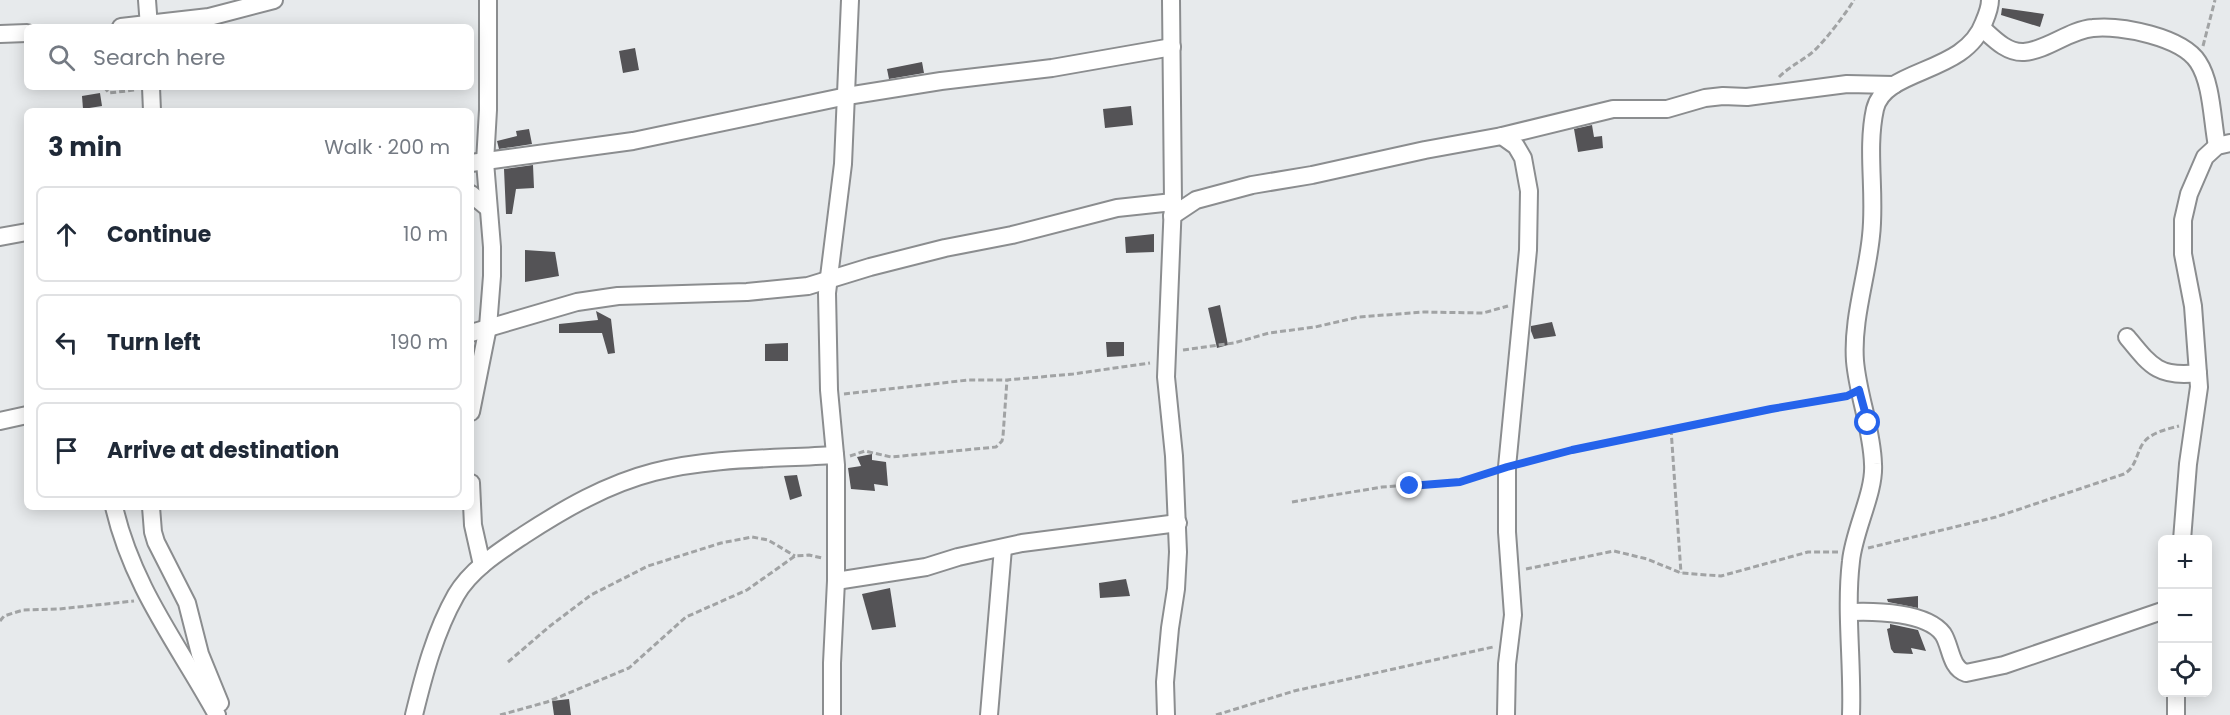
<!DOCTYPE html>
<meta charset="utf-8">
<style>
body{margin:0;font-family:Poppins,sans-serif;background:#f2f2f3;color:#1f2937}
.controls{position:absolute;right:18px;bottom:18px;display:grid;overflow:hidden;border-radius:9px;box-shadow:0 3px 15px #0003}
.controls button{width:54px;height:54px;display:grid;place-items:center;padding:0;border:0;border-bottom:2px solid #e0e1e3;background:#fff;color:#1f2937;font:30px sans-serif}
.stop{position:absolute;width:18px;height:18px;margin:-14px;border:4px solid #2563eb;border-radius:50%;background:#fff}
.stop.end{background:#2563eb;border-color:#fff;box-shadow:0 2px 6px #0008}
.list{margin:0;padding:0;list-style:none}
h2{display:flex;justify-content:space-between;align-items:center;height:78px;margin:0;padding:0 24px;font-size:26px}
h2 small{font-size:20px;font-weight:400;color:#747a83}
.list li{display:grid;grid-template-columns:39px 1fr auto;gap:18px;align-items:center;box-sizing:border-box;height:96px;margin:0 12px 12px;padding:0 12px;border:2px solid #e0e1e3;border-radius:9px}
.list b{display:block;font-size:22px;white-space:nowrap}
.list em{font-size:20px;font-style:normal;color:#747a83}
.icon{flex:none;width:33px;height:33px;fill:none;stroke:currentColor;stroke-width:2;stroke-linecap:round;stroke-linejoin:round}
.map{position:relative;flex:none;width:2230px;height:715px;overflow:hidden}
.search{position:absolute;background:#fff;box-shadow:0 3px 15px #0003;left:24px;top:24px;width:450px;height:66px;display:flex;align-items:center;gap:15px;box-sizing:border-box;padding:0 21px;border-radius:9px;color:#747a83;font-size:22px}
.panel{position:absolute;background:#fff;box-shadow:0 3px 15px #0003;left:24px;top:108px;width:450px;height:402px;border-radius:9px}
.map>svg:first-child{display:block}
</style>
<div class="map">
<svg width="2230" height="715" viewBox="0 0 2230 715">
<rect width="100%" height="100%" fill="#e7eaec"/>
<!-- building -->
<g fill="#545356">
<polygon points="2002,8 2044,14 2040,27 2001,15"/>
<polygon points="635,48 639,70 623,73 619,51"/>
<polygon points="922,62 924,73 889,79 887,69"/>
<polygon points="100,93 102,106 83,109 82,96"/>
<polygon points="1131,106 1133,125 1105,128 1103,109"/>
<polygon points="1592,125 1594,137 1602,136 1603,148 1578,152 1574,129"/>
<polygon points="529,129 532,144 499,149 497,141 517,136 516,131"/>
<polygon points="533,165 534,188 516,189 512,214 506,214 504,169"/>
<polygon points="1154,234 1154,252 1126,253 1125,237"/>
<polygon points="525,250 555,252 559,276 525,282"/>
<polygon points="1220,305 1228,345 1217,348 1208,308"/>
<polygon points="596,311 611,319 615,353 608,354 602,333 559,333 559,324 598,320"/>
<polygon points="1552,322 1556,336 1534,339 1531,331 1531,326"/>
<polygon points="1106,342 1124,342 1124,356 1107,357"/>
<polygon points="788,343 788,361 765,361 765,344"/>
<polygon points="872,454 872,460 886,462 888,486 874,484 875,491 851,489 848,468 861,466 857,457"/>
<polygon points="797,475 802,496 790,500 784,476"/>
<polygon points="1126,579 1130,596 1100,598 1099,583"/>
<polygon points="890,588 896,627 872,630 862,594"/>
<polygon points="1918,596 1918,608 1888,602 1887,599"/>
<polygon points="1890,624 1918,630 1926,651 1911,648 1913,654 1894,653 1891,649 1887,629 1890,628"/>
<polygon points="569,699 571,715 554,715 552,701"/>
</g>
<g fill="none" stroke-linecap="round" stroke-linejoin="round">
<!-- minor casing -->
<g stroke="#8b8d8f" stroke-width="20">
<g id="minor">
<polyline points="147,0 149,27"/>
<polyline points="121,27 209,17 274,0"/>
<path d="M1982,28c12,11 25,25 42,24 24,-2 45,-22 69,-24 28,-3 89,9 105,34 14,21 14,58 19,84"/>
<polyline points="0,34 27,33"/>
<polyline points="151,87 152,111"/>
<polyline points="1502,136 1516,146 1523,158 1529,191 1528,250 1507,467 1507,532 1513,615 1507,664 1506,715"/>
<polyline points="471,163 633,141 847,96 941,81 1052,68 1172,47"/>
<polyline points="471,194 488,208"/>
<polyline points="1172,216 1196,200 1252,185 1312,175 1425,150 1502,136 1613,109 1667,109 1705,98 1723,96 1747,97 1847,84 1894,85"/>
<polyline points="0,237 27,232"/>
<polyline points="471,333 577,302 618,296 747,292 808,286 870,267 945,248 1012,235 1117,208 1173,202"/>
<path d="M2127,337c23,28 31,41 71,36"/>
<polyline points="471,412 488,327 492,276 492,247 485,162 488,110 488,0"/>
<polyline points="0,421 27,415"/>
<polyline points="471,483 473,525 482,565"/>
<path d="M114,507c19,81 64,137 103,208"/>
<polyline points="151,507 153,532 156,542 187,603 200,654 220,703"/>
<polyline points="2182,540 2188,464 2199,387 2193,306 2183,254 2183,220 2189,194 2205,157 2217,146 2230,143"/>
<polyline points="836,581 926,567 958,557 1022,543 1178,523"/>
<path d="M1850,612c25,-1 77,0 93,22 8,12 7,34 23,39l38,-8 158,-54"/>
<polyline points="2176,692 2176,715"/>
<path d="M414,715c10,-41 21,-83 42,-120 15,-26 44,-44 68,-60 40,-26 83,-51 130,-63 58,-15 122,-13 181,-17"/>
<polyline points="832,715 832,663 836,581 836,465 829,390 827,293 843,164 850,0"/>
<polyline points="989,715 1003,548"/>
<polyline points="1166,715 1165,682 1170,628 1176,589 1178,552 1174,456 1166,377 1173,202 1171,0"/>
<path d="M1851,715c2,-51 -6,-104 0,-154 3,-31 24,-69 22,-97 -1,-35 -15,-68 -18,-103 -3,-42 12,-84 16,-125 5,-42 -5,-86 4,-127 10,-42 90,-34 109,-87 3,-7 6,-14 6,-22"/>
</g>
</g>
<!-- path -->
<g stroke="#a1a3a4" stroke-width="3" stroke-dasharray="6 3" stroke-linecap="butt">
<polyline points="2203,46 2215,0"/>
<path d="M1779,77c9,-9 19,-14 30,-22 11,-7 38,-43 45,-55"/>
<polyline points="104,87 109,93 135,90"/>
<polyline points="1183,350 1234,343 1269,333 1315,327 1359,317 1424,312 1483,313 1508,306"/>
<polyline points="844,394 968,380 1007,380 1073,374 1150,363"/>
<polyline points="1671,429 1681,573"/>
<polyline points="850,456 865,451 891,457 996,447 1002,441 1003,436 1007,380"/>
<polyline points="1523,463 1671,429 1771,409 1846,396"/>
<polyline points="1292,502 1382,487 1460,482 1491,472"/>
<path d="M1868,548l128,-31 128,-43c13,-7 12,-22 20,-32 8,-10 24,-13 35,-16"/>
<polyline points="1526,569 1614,551 1647,559 1681,573 1721,576 1808,552 1838,552"/>
<polyline points="0,621 4,616 23,610 59,609 134,601"/>
<polyline points="508,662 550,626 591,595 648,566 721,543 752,537 768,540 795,556"/>
<polyline points="500,715 547,702 629,668 686,617 747,590 795,556 809,555 822,558"/>
<polyline points="1216,715 1294,691 1493,647"/>
</g>
<!-- minor -->
<use href="#minor" stroke="#fff" stroke-width="16"/>
</g>
<g fill="none" stroke-linecap="round" stroke-linejoin="round">
<!-- route -->
<polyline stroke="#2563eb" stroke-width="8" points="1410,486 1460,482 1507,467 1572,450 1771,409 1847,396 1859,390 1868,423"/>
</g>
</svg>
<div class="controls">
<button>+</button>
<button>−</button>
<button><svg class="icon" aria-label="locate" viewBox="0 0 24 24"><circle cx="12" cy="12" r="6"/><path d="M12 2v4M12 18v4M2 12h4M18 12h4"/></svg></button>
</div>
<div class="stop" style="left:1868px;top:423px"></div>
<div class="stop end" style="left:1410px;top:486px"></div>
<div class="search"><svg class="icon" aria-label="search" viewBox="0 0 24 24"><circle cx="10" cy="10" r="6"/><path d="M15 15l6 6"/></svg>Search here</div>
<section class="panel">
<h2>3 min<small>Walk · 200 m</small></h2>
<ul class="list">
<li><svg class="icon" aria-label="ahead" viewBox="0 0 24 24"><path d="M12 20V5M6 11l6-6 6 6"/></svg><div><b>Continue</b></div><em>10 m</em></li>
<li><svg class="icon" aria-label="left" viewBox="0 0 24 24"><path d="M17 20v-9H6M10 6l-5 5 5 5"/></svg><div><b>Turn left</b></div><em>190 m</em></li>
<li><svg class="icon" aria-label="arrive" viewBox="0 0 24 24"><path d="M6 21V4h12l-3 4 3 4H6"/></svg><div><b>Arrive at destination</b></div></li>
</ul>
</section>
</div>
